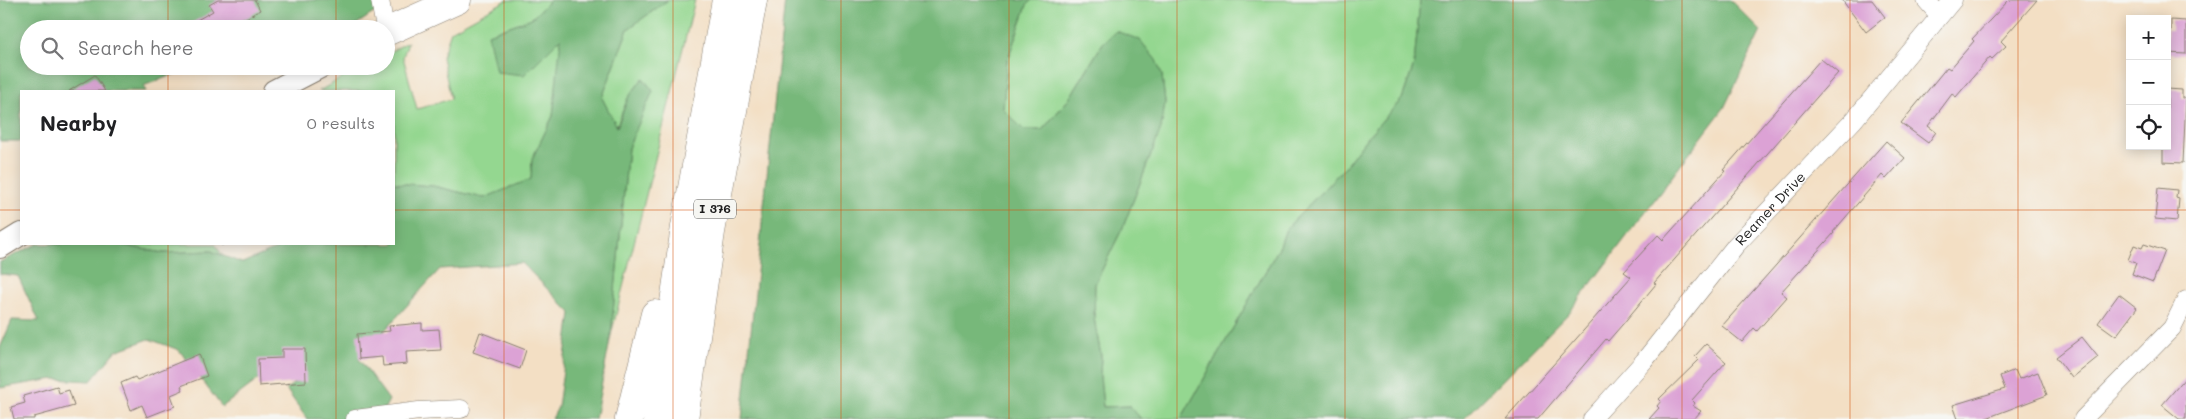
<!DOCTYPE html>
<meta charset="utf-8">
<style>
body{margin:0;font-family:Mali,sans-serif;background:#f6f6f6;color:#202124}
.controls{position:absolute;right:15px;top:15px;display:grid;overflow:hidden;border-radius:0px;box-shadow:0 2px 12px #0003}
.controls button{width:45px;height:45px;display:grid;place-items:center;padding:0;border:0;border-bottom:1px solid #e0e0e0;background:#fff;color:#202124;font:25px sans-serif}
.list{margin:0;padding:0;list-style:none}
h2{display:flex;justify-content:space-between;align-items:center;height:65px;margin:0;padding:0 20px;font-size:21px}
h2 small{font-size:16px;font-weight:400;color:#757577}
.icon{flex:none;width:28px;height:28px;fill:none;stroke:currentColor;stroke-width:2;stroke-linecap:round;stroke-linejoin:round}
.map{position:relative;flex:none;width:2186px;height:419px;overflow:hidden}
.search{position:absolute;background:#fff;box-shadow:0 2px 12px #0003;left:20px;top:20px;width:375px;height:55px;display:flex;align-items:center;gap:12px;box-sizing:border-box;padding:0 18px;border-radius:28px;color:#757577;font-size:19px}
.panel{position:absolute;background:#fff;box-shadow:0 2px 12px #0003;left:20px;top:90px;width:375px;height:155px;border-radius:0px}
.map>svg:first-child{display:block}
</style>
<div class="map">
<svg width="2186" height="419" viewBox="0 0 2186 419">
<rect width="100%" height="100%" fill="#f6f6f2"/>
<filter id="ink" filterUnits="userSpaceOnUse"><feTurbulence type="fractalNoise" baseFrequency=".02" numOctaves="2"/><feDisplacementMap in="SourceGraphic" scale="10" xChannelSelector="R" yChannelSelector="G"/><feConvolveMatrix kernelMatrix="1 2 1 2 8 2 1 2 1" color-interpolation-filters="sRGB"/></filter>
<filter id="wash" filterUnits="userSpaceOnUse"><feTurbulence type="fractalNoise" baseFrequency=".0096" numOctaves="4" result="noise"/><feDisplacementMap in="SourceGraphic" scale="20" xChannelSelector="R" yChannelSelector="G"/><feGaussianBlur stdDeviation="1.12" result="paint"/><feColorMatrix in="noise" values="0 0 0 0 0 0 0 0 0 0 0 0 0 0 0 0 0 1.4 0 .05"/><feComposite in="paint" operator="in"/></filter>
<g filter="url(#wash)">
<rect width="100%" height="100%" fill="#f3dfc4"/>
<!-- green -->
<g fill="#94d790" stroke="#587a56">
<polygon points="507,0 550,0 532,18 488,34 562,37 553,116 532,159 531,180 484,198 433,186 394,183 394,91 319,91 363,66 386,66 386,54 408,42 403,57 417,109 451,99 442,57 451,31"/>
<polygon points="668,0 695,0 611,335 628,148 652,91 643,78 628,98 616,127 602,98 628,29"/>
<polygon points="1032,0 1420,0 1414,65 1402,99 1368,136 1344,168 1286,229 1280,246 1181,419 1141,419 1130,406 1103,407 1100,376 1101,356 1094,318 1095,284 1123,227 1161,129 1165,103 1162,75 1103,43 1069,99 1042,130 1024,130 1003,109 1007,61 1027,5"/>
<polygon points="117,244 215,244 222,255 211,251 163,253"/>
</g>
<!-- forest -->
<g fill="#77b87a" stroke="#4a6a4b">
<polygon points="0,0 393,0 354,26 339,29 29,29 29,66 196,66 143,86 146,91 21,91 21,141 0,141"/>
<polygon points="550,0 668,0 628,29 602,98 617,127 628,98 643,78 653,91 628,148 611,335 595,419 552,419 558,407 571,313 522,263 440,269 359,359 389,400 379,419 307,419 286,389 296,382 259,379 222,407 179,350 149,339 116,351 91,381 54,379 0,388 0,348 12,320 39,321 18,276 0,274 0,262 37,244 117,244 163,253 211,251 242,263 288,244 394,244 394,183 433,186 484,198 531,179 532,159 553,116 561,38 524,75 496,72 488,34 532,18"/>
<polygon points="785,0 1032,0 1027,5 1007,61 1003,109 1024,130 1042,130 1069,99 1103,43 1116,31 1140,40 1156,60 1162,75 1165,103 1161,129 1123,227 1095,284 1094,318 1101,356 1100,376 1103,407 1130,406 1141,419 742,419"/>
<polygon points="1420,0 1730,0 1761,31 1724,108 1568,314 1464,419 1181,419 1280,246 1286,229 1344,168 1368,136 1402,99 1414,65"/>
</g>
<g id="blocks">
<!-- building -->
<g fill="#dca2d5">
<polygon points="218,0 255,0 260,10 228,29 181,29 213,11 209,5"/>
<polygon points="1842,0 1872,0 1885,17 1866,32"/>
<polygon points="2009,0 2037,0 2001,41 2006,46 1992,59 1990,57 1956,97 1952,94 1928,126 1936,132 1928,143 1901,123 1947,67 1950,69 1974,41 1972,39"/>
<polygon points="2171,20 2186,21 2186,54 2167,53 2167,30 2171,30"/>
<polygon points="1821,59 1838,73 1654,283 1656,284 1622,325 1608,341 1606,339 1538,419 1505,419 1631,277 1624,272 1658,235 1663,240 1725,171 1723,170"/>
<polygon points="95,75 105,91 69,91"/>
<polygon points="2167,89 2182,90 2182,98 2186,98 2183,163 2163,162 2163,146 2167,146"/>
<polygon points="1886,141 1905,158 1886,179 1882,175 1833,232 1834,233 1781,292 1787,297 1757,331 1754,328 1742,342 1722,326"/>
<polygon points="2158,188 2177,190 2176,198 2179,199 2177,221 2155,219"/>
<polygon points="2144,244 2165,251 2153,282 2132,274 2136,263 2128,260 2134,245 2142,248"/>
<polygon points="2119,294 2137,308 2116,336 2098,323"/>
<polygon points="422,323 422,330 439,329 441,350 406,352 407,364 383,366 382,357 359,359 357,334 390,331 389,326"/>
<polygon points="480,332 526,350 520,369 473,352"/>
<polygon points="2082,337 2098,357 2072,378 2056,357"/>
<polygon points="1706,344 1726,362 1692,400 1695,403 1693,406 1701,411 1694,419 1649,419 1659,408 1657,406 1661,401 1659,399 1699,360 1695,356"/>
<polygon points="282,349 305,349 306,382 259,386 258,359 282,358"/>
<polygon points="199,354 207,376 181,386 183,390 171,395 175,406 147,417 142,405 131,410 121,383 135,377 137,380"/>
<polygon points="2015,370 2019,379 2038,372 2047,395 1984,419 1958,419 1953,405 2005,389 2000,376"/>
<polygon points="2186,377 2186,419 2179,419 2162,405"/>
<polygon points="57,386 59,393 69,390 74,406 34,417 34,419 14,419 11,407 25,403 23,396"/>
</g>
</g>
</g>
<g filter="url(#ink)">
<use href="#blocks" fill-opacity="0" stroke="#887e70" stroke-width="1"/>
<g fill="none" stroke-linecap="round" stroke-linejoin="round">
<!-- minor casing -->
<g stroke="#887e70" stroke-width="19">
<g id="minor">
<polyline points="380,0 385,29"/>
<polyline points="1926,0 1939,15"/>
<polyline points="355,419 419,411 461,409"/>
<path id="s1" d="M1592,419l52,-58 92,-116 118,-125 99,-120"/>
<polyline points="2083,419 2172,328 2186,300"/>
</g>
</g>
<!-- tertiary casing -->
<g stroke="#887e70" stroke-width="24">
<g id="tertiary">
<polyline points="274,91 322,66"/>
<polyline points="0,247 21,234"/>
</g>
</g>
<!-- motorway casing -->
<g stroke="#887e70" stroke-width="29">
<g id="motorway">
<polyline points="386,32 457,0"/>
<polyline points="629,419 655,314"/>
<polyline points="657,419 685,227 726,0"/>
<polyline points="684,419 711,232 753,0"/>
</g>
</g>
<!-- path -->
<polyline stroke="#887e70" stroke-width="3" stroke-dasharray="4 4" stroke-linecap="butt" points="221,244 223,244"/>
<!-- minor -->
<use href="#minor" stroke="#fff" stroke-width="18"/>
<!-- tertiary -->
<use href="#tertiary" stroke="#fff" stroke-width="22"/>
<!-- motorway -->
<use href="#motorway" stroke="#fff" stroke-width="28"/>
</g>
</g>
<!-- grid -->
<path fill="none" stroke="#d4530e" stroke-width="1" stroke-opacity="0.55" d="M168,0v29M336,0v29M504,0v419M673,0v419M841,0v419M1009,0v419M1177,0v419M1345,0v419M1513,0v419M1682,0v419M1850,0v419M2018,0v419M168,66v25M336,66v25M0,210h21M394,210h1792M168,244v175M336,244v175"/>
<g text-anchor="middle" stroke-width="4" stroke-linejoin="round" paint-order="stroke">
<!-- shield labels -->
<rect fill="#f6f6f2" stroke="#5d5d5c" stroke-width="1" x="694" y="199.5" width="42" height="19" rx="4"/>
<g font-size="12" font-weight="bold" fill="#1c1c1c">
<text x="715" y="213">I 376</text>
</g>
<!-- street labels -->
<g font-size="14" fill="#1c1c1c" stroke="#f6f6f2">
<text dy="5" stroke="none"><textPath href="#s1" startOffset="276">Reamer Drive</textPath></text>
</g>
</g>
</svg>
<div class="controls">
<button>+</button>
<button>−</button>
<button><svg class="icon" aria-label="locate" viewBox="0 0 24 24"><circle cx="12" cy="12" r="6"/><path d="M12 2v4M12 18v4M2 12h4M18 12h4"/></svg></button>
</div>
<div class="search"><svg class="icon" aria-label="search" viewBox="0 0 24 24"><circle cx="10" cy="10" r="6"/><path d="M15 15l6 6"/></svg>Search here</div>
<section class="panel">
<h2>Nearby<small>0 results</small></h2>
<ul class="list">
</ul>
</section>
</div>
